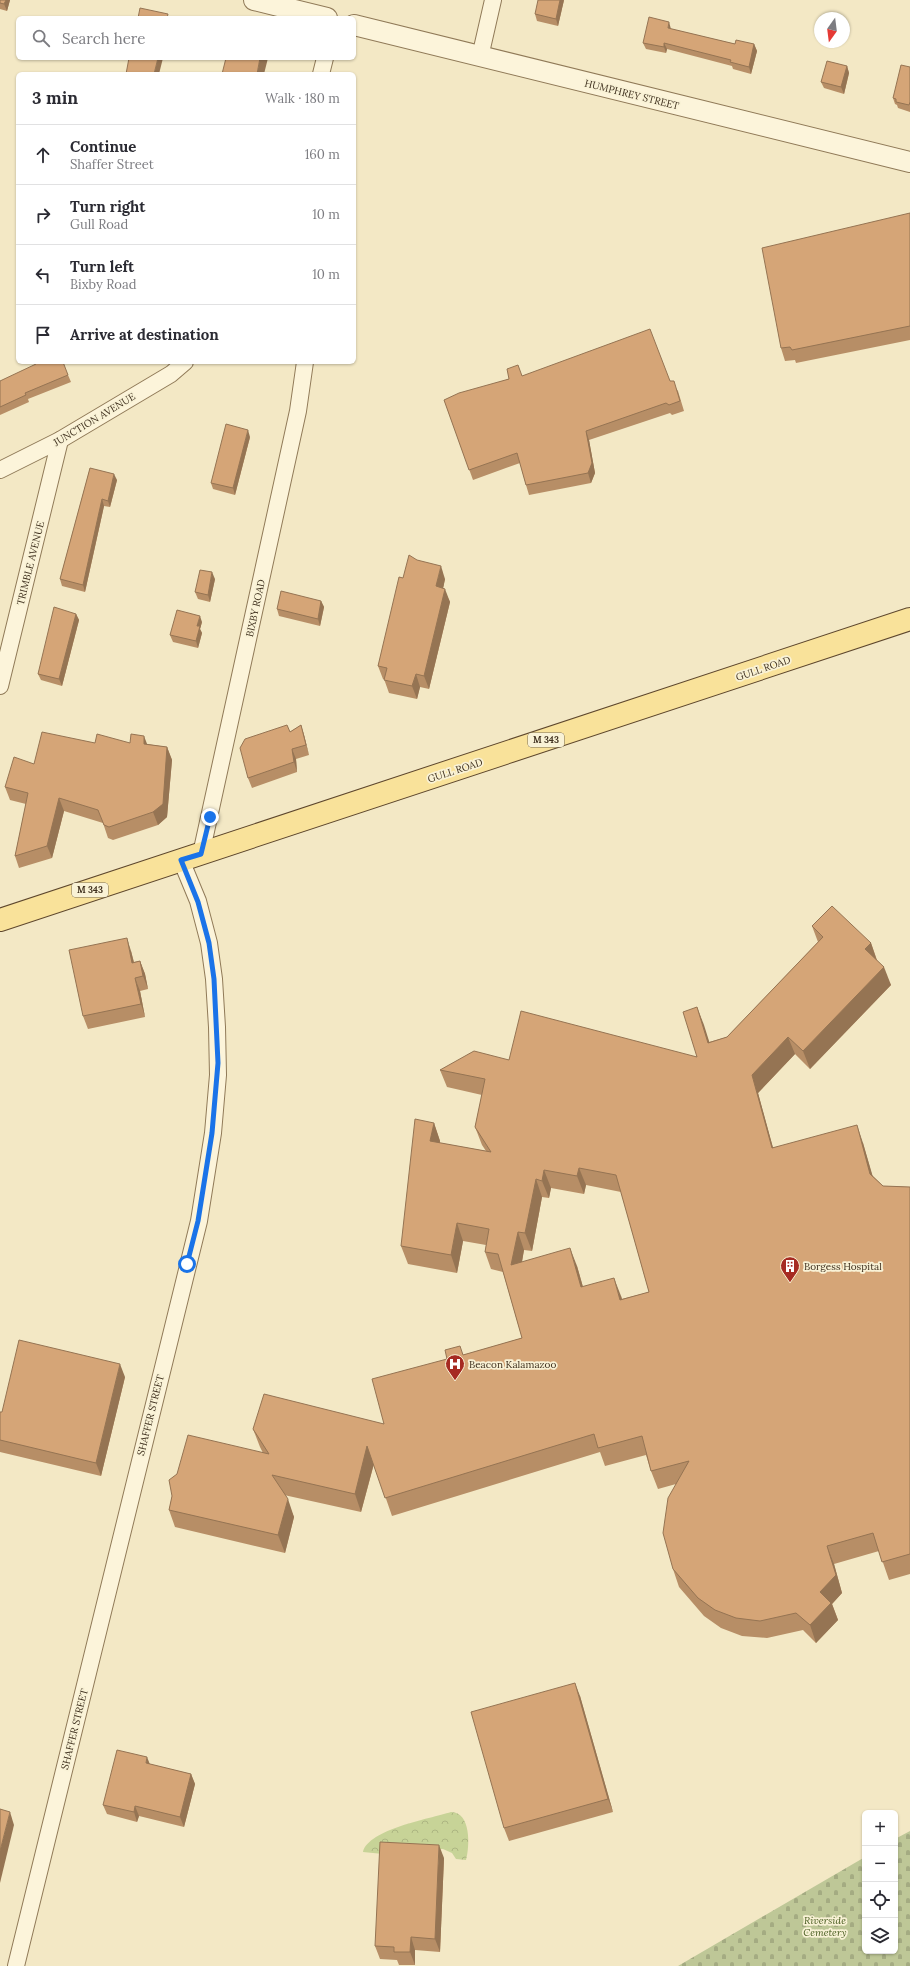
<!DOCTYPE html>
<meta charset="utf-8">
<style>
body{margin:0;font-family:Lora,serif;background:#f2f2f3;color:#2b2b33}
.controls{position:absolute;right:12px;bottom:12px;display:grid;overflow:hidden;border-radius:6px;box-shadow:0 1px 3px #0004}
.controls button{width:36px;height:36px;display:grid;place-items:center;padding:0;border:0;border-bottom:1px solid #e1e1e2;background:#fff;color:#2b2b33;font:20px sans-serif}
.compass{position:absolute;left:814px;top:12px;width:36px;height:36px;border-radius:50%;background:#fff;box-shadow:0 1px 3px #0004;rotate:194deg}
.stop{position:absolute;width:12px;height:12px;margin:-9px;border:3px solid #1a73e8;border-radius:50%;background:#fff}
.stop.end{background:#1a73e8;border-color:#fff;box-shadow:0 1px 4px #0008}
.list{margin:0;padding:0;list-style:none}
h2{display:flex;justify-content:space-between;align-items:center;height:52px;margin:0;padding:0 16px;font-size:17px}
h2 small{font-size:13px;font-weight:400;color:#7c7c81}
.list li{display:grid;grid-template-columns:26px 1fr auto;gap:12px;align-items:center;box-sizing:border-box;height:60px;padding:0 16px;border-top:1px solid #e1e1e2}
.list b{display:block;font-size:15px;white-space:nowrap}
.list p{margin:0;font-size:13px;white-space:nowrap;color:#7c7c81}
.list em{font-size:13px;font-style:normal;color:#7c7c81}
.icon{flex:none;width:22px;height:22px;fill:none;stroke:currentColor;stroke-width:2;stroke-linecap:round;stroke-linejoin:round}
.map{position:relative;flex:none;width:910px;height:1966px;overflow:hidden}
.search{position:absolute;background:#fff;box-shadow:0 1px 3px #0004;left:16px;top:16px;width:340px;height:44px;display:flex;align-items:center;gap:10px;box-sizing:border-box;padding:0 14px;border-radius:6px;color:#7c7c81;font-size:15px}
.panel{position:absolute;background:#fff;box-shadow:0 1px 3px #0004;left:16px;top:72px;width:340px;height:292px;border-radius:6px}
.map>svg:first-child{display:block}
</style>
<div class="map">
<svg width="910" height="1966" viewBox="0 0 910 1966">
<defs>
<pattern id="forest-crowns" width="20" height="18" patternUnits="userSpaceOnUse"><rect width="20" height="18" fill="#c7d397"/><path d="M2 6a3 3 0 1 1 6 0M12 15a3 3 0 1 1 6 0" fill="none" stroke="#acb582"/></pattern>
<pattern id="cemetery-stones" width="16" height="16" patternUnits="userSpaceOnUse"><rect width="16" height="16" fill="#bec797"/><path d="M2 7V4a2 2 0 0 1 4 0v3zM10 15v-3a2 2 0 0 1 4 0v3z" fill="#a4ab82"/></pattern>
</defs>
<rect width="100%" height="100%" fill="#f3e8c5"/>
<!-- forest -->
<path fill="url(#forest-crowns)" d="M451,1812c20,0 19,34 15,48l-10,-1 -4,-6 -9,-4 -36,-1 -24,6 -20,-2c6,-23 66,-33 88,-40z"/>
<!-- cemetery -->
<polygon fill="url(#cemetery-stones)" points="910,1831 910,1966 678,1966 865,1857 865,1951 895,1951 895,1839"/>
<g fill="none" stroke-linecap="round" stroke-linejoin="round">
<!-- minor casing -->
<g stroke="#907a58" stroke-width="18">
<g id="minor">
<polyline points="480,57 493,0"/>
<polyline points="321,74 325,58"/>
<polyline points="0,470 60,440 171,374 185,362"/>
<polyline points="0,686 60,440"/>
<polyline points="201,854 298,411 305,362"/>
<polyline points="16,1966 199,1221 213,1133 218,1075 217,1027 214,979 209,943 198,901 181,860"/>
</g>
</g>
<!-- tertiary casing -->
<g stroke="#907a58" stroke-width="22">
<g id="tertiary">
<polyline points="254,0 327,18"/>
<polyline points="354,25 910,162"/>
</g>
</g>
<!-- primary casing -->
<g stroke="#5e472d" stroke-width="24">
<polyline id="primary" points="0,920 910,619"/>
</g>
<!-- minor -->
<use href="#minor" stroke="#fcf4da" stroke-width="16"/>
<!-- tertiary -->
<use href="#tertiary" stroke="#fcf4da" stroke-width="20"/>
<!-- primary -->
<use href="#primary" stroke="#f9e29a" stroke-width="22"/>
</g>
<!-- wall -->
<g fill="#b78e66" fill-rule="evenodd">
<polygon points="0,0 10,0 7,11 0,9"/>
<polygon points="564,0 558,26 537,21 535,14"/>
<polygon points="671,29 735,44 754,44 757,51 751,74 733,69 732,66 667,49 666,53 646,49 643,43"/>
<polygon points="847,66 849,73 844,94 824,88 821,82"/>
<polygon points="910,67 910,112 898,108 897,105 895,104 893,98"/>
<polygon points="910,213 910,340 796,363 795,360 785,361 781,348"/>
<polygon points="68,375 71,382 28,399 29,402 0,415 0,381"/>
<polygon points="522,376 670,381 678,391 684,411 672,415 670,413 589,440 595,473 591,483 529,495 526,485 520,463 473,480 444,400 509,379"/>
<polygon points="250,437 235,495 213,489 211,483"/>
<polygon points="90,468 117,480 110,507 104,506 85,592 62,586 60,579"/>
<polygon points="403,578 445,579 443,588 450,602 429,689 420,687 417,699 389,693 384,679 383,679 378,666"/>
<polygon points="215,579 210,602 198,599 195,592"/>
<polygon points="321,601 324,607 320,626 279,616 277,609"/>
<polygon points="76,614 79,620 62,686 41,680 38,674"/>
<polygon points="202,622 200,629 202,633 198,648 173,642 170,635"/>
<polygon points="301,725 304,735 309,755 296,759 297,772 252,788 248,778 290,732"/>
<polygon points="95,743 147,744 167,747 172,760 167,817 158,825 113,840 108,838 103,823 64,811 52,858 19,868 15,856 26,804 10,800 5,787 34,764"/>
<path d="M812,926l59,17 6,17 14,25 -81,84 -15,-15 -37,39 15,55 90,-5 9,32 11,11 27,1v387l-21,6 -10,-29 -45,13 8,29 -10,11 6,16 -22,23 -13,-13 -36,8 -25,-2 -21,-8 -17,-12 -25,-29 -6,-18 3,-85 -18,5 -7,-18 -5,-16 -41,11 -5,-14 -208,64 -18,-52 -13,48 -77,-17 10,22 -9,36 -110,-26 -6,-17 8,-36 86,-21 -3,-6 -7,-18 131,-5 79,-69 59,-17 -19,-66 -12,-3 -6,-17 1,-7 -23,-4 -6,32 -49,-9 -7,-18 33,-123 6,18v2l46,8 -4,-6 -7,-18 7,-32 -35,-8 -7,-17 69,-10 188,-3v-50l12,35 18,-5 91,-95zM586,1185l35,7 28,100 -27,7 -1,-3 -38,-9 -6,-21 -55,-4 2,-12 8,1 10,-54 7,1 2,-10 33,6z"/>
<polygon points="131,951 134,962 140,961 145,974 148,989 140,991 145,1017 88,1029 83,1016"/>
<polygon points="125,1377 101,1476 0,1452 0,1412 2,1412"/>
<polygon points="580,1696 613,1812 509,1841 504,1828"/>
<polygon points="149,1764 191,1774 195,1784 184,1827 139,1816 137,1822 107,1814 103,1805"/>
<polygon points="444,1858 440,1952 415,1950 415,1965 399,1965 397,1960 380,1959 375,1946"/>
</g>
<!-- shaded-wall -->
<g fill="#957453">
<polygon points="6,0 10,0 7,11 4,4"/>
<polygon points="560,0 564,0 558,26 556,19"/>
<polygon points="669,22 671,29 668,28"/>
<polygon points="664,43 667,49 666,53 664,47"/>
<polygon points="754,44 757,51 751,74 749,67"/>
<polygon points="158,58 163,58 159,74 154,74"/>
<polygon points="260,58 268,58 264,74 257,74"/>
<polygon points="847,66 849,73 844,94 841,87"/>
<polygon points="248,430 250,437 235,495 233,488"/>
<polygon points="586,431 589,440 595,473 591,483 588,473"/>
<polygon points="114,474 117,480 110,507 108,501"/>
<polygon points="102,499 104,506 85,592 83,585"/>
<polygon points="441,566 445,579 441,599 436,586"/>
<polygon points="212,572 215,579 210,602 208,595"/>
<polygon points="445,589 450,602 429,689 424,676"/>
<polygon points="321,601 324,607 320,626 318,619"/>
<polygon points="76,614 79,620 62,686 59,679"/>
<polygon points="200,616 202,622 200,629 202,633 198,648 196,641 197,626"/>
<polygon points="416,674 420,687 417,699 412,686"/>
<polygon points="301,725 304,735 309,755 306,745"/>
<polygon points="144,736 149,749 144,744"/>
<polygon points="167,747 172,760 167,817 158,825 153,812"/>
<polygon points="292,749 296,759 297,772 294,762"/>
<polygon points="59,798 64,811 52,858 47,846"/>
<polygon points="127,938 131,951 137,976 132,963"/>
<polygon points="871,943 877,961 865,949"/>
<polygon points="140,961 145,974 148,989 143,976"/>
<polygon points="884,967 891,985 810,1069 803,1051"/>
<polygon points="135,978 140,991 145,1017 141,1004"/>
<polygon points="697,1007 704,1025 715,1060 708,1043"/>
<polygon points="788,1037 795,1054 758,1093 778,1166 772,1148 752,1075"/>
<polygon points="434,1123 440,1141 437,1159 430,1141"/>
<polygon points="857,1125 863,1143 877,1191 870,1174"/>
<polygon points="579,1168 586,1185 584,1194 577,1176"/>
<polygon points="544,1170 551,1188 549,1198 542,1181"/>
<polygon points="536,1179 542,1197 532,1251 525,1233"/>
<polygon points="457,1223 463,1241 457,1273 451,1255"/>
<polygon points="518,1232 524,1250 518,1283 511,1265"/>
<polygon points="570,1248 577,1266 588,1305 581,1287"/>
<polygon points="614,1278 621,1296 627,1317 620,1300"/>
<polygon points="120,1364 125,1377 101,1476 96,1463"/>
<polygon points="367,1446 374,1463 361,1512 355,1494"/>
<polygon points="288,1499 294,1517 285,1553 278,1535"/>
<polygon points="827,1546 834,1564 842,1593 832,1604 838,1620 816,1643 810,1625 820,1592"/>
<polygon points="575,1683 580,1696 613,1812 608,1799"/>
<polygon points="147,1757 151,1767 146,1763"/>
<polygon points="191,1774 195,1784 184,1827 180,1817"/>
<polygon points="135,1806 139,1816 137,1822 134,1812"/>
<polygon points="10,1812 14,1825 0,1883 0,1851"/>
<polygon points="439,1845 444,1858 440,1952 435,1939"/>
<polygon points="411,1937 415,1950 415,1965 410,1952"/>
</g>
<!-- building -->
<g fill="#d5a577" stroke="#957453" fill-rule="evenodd">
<polygon points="0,0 6,0 4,4 0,3"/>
<polygon points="538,0 560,0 556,19 535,14"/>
<polygon points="140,8 168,14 167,18 138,18"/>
<polygon points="649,17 669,22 668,28 735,44 736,40 754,44 749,67 730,62 731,60 664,43 664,47 643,43"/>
<polygon points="129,58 158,58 154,74 126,74"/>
<polygon points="226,58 260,58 257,74 222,74"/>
<polygon points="827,61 847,66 841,87 821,82"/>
<polygon points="901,65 910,67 910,102 909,105 896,102 896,99 893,98"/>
<polygon points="910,213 910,326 792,350 790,347 781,348 762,248"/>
<polygon points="650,329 670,381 674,381 680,401 669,405 666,403 586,431 592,463 588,473 526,485 517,453 469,470 444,400 459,393 509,379 507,369 518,365 522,376"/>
<polygon points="35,362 63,362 68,375 25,393 26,395 0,407 0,381 36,364"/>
<polygon points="226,424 248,430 233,488 211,483"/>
<polygon points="90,468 114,474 108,501 102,499 83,585 60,579"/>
<polygon points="409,555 417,560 441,566 436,586 445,589 424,676 416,674 412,686 384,680 387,668 378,666 399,577 403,578"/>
<polygon points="200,570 212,572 208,595 195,592"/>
<polygon points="281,591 321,601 318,619 277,609"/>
<polygon points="54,607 76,614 59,679 38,674"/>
<polygon points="177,610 200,616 197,626 200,626 196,641 170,635"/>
<polygon points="287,725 290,732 301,725 306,745 292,749 294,762 248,778 240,748 245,739"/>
<polygon points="42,732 95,743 97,734 130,743 131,734 144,736 144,744 167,747 163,804 153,812 109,827 104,825 98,810 59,798 47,846 15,856 28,793 5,787 14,757 34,764"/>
<path d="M832,906l39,37 -6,6 19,18 -81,84 -15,-14 -36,38 20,73 85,-23 13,49 13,12 27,1v367l-28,8 -9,-29 -46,13 9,29 -16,17 11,11 -21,22 -14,-12 -36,8 -24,-3 -21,-8 -17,-12 -25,-29 -10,-36 5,-35 21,-37 -38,10 -9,-35 -44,12 -4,-14 -209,64 -18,-52 -12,48 -83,-19 16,24 -10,36 -109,-25 3,-14 -3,-16 8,-6 11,-39 81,19 -16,-25 11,-35 120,30 -12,-45 75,-20 -2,-9 15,-4 3,9 59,-17 -24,-84 -13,-2 4,-23 -32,-6 -6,32 -50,-9 14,-127 19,4 -4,18 61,11 -16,-25 10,-48 -45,-9 34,-19 35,9 12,-49 176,46 -14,-45 14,-5 11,36 19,-6 96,-100 -11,-11zM579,1168l37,7 33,117 -29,8 -6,-22 -33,9 -11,-39 -59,17 7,-33 7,1 11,-54 6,2 2,-11 33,6z"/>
<polygon points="127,938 132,963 140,961 143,976 135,978 141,1004 83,1016 69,950"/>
<polygon points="19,1340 120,1364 96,1463 0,1440 0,1412 2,1412"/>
<polygon points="575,1683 608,1799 504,1828 471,1712"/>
<polygon points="117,1750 147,1757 146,1763 191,1774 180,1817 135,1806 134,1812 103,1805"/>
<polygon points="0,1809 10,1812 0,1851"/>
<polygon points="380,1842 439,1845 435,1939 411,1937 410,1952 394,1952 394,1947 375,1946"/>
</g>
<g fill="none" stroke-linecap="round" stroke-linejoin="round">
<!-- route -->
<polyline stroke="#1a73e8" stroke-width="5" points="187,1264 198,1221 212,1133 218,1063 214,979 209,943 198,902 181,860 201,854 210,817"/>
</g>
<!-- icons -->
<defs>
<g id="building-pin" transform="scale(1)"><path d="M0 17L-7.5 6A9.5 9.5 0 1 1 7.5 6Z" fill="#a62a22" stroke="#f9f2d6"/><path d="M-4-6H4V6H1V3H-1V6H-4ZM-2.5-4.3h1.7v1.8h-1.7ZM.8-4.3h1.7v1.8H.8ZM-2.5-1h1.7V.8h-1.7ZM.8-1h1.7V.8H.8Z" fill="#fff"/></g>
<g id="hospital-pin" transform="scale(1)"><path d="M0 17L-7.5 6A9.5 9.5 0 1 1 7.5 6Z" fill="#a62a22" stroke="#f9f2d6"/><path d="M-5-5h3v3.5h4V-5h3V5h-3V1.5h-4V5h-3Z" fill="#fff"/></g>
</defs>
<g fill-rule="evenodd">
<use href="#building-pin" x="790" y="1266"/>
<use href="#hospital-pin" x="455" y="1364"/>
</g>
<g text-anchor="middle" stroke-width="3.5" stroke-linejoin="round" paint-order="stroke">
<!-- shield labels -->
<g fill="#f9f2d6" stroke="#776a55" stroke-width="1">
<rect x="528" y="733" width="36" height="14" rx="3"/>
<rect x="72" y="883" width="36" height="14" rx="3"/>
</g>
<g font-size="9" font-weight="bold" fill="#3f301e">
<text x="546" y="743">M 343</text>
<text x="90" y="893">M 343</text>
</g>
<!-- street labels -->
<g font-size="10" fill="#3f301e" stroke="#f9f2d6">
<text transform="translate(632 94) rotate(14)" y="4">HUMPHREY STREET</text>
<text transform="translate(94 419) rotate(-31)" y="4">JUNCTION AVENUE</text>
<text transform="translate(30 563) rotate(-76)" y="4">TRIMBLE AVENUE</text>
<text transform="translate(255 608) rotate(-78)" y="4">BIXBY ROAD</text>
<text transform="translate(763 668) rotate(-19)" y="4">GULL ROAD</text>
<text transform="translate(455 770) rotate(-18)" y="4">GULL ROAD</text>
<text transform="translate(150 1415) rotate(-76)" y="4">SHAFFER STREET</text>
<text transform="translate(74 1729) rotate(-76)" y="4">SHAFFER STREET</text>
</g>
<!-- poi labels -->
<g font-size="10" fill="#3f301e" stroke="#f9f2d6" text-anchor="start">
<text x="804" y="1270">Borgess Hospital</text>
<text x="469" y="1368">Beacon Kalamazoo</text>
</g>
<!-- park labels -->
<g font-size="10" font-style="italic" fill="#4a5e22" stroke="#f9f2d6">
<text x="825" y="1924">Riverside<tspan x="825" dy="12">Cemetery</tspan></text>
</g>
</g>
</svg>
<div class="controls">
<button>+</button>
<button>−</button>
<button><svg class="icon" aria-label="locate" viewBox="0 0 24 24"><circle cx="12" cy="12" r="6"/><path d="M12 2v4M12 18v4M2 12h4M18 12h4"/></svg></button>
<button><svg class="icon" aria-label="layers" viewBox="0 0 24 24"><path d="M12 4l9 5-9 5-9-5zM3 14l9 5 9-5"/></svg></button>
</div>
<svg class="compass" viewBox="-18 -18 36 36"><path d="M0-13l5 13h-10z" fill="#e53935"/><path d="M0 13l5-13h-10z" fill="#7c7c81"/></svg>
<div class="stop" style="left:187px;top:1264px"></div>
<div class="stop end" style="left:210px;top:817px"></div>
<div class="search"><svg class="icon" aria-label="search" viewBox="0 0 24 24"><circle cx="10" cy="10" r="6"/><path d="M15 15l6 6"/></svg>Search here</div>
<section class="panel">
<h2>3 min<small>Walk · 180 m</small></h2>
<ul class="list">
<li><svg class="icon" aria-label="ahead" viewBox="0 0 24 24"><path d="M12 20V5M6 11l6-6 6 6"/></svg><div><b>Continue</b><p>Shaffer Street</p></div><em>160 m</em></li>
<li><svg class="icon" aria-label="right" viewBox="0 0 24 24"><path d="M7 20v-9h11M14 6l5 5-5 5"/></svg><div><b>Turn right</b><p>Gull Road</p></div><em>10 m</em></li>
<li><svg class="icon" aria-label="left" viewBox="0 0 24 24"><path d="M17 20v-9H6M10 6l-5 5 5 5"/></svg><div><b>Turn left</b><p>Bixby Road</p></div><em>10 m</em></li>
<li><svg class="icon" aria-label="arrive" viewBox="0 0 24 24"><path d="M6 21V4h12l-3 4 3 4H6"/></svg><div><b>Arrive at destination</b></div></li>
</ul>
</section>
</div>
